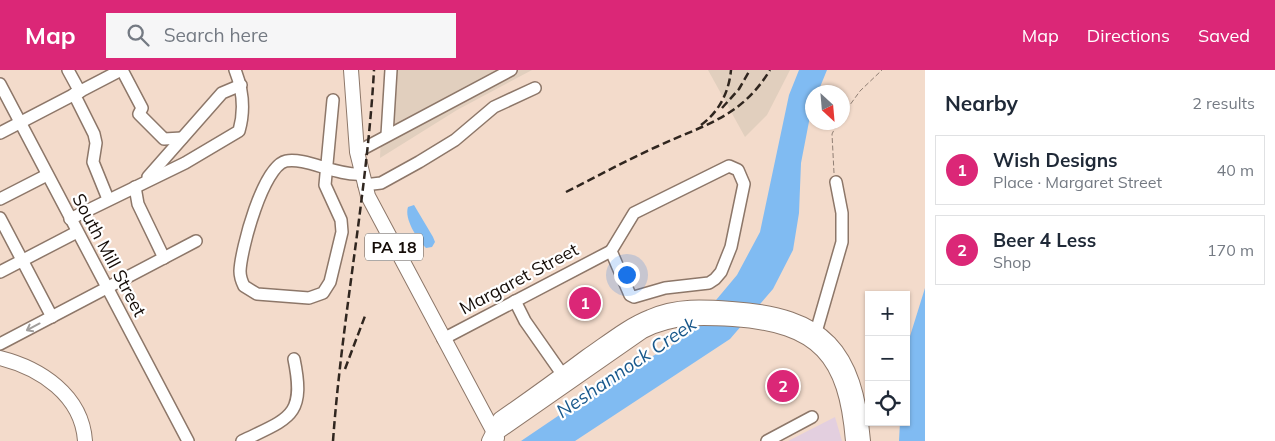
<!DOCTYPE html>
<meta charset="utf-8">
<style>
body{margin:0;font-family:Mulish,sans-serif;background:#f6f6f7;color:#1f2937}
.controls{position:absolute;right:15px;bottom:15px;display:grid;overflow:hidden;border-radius:0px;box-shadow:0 1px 4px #0004}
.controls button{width:45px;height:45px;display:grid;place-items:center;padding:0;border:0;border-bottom:1px solid #e0e1e3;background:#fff;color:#1f2937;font:25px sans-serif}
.compass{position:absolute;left:805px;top:15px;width:45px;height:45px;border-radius:50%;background:#fff;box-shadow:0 1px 4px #0004;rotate:154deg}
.you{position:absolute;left:626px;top:204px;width:18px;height:18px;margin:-12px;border:4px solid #fff;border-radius:50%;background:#1a73e8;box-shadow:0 0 0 8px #1a73e833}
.badge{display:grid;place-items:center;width:32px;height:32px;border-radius:50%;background:#db2777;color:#fff;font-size:16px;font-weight:700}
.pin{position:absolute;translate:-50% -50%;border:2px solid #fff;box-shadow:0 1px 5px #0006}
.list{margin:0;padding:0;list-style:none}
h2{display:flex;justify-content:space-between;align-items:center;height:65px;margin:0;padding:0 20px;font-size:21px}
h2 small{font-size:16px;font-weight:400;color:#747a83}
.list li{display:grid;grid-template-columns:32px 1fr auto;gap:15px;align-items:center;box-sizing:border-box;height:70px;margin:0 10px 10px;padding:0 10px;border:1px solid #e0e1e3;border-radius:0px}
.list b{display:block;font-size:19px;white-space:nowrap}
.list p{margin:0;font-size:16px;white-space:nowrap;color:#747a83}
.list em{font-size:16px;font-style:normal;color:#747a83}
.icon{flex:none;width:28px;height:28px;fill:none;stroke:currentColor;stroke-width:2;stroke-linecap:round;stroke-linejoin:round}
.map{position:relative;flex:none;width:925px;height:371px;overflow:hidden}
header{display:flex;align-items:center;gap:30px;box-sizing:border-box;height:70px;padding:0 25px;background:#db2777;color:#fff}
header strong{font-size:24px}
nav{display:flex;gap:28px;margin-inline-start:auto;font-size:18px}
.search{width:350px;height:45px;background:#f6f6f7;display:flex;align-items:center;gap:12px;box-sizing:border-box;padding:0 18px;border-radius:0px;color:#747a83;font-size:19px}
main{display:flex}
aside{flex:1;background:#fff}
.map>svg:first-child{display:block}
</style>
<header>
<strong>Map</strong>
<div class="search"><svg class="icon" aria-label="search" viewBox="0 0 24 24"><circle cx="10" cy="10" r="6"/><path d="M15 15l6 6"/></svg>Search here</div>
<nav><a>Map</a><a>Directions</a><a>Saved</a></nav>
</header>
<main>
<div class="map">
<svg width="925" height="371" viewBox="0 0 925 371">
<rect width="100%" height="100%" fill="#f3dbcb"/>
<!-- commercial -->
<polygon fill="#e3cfdf" points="835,347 842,371 788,371"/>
<!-- industrial -->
<g fill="#e1cfbe">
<polygon points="384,0 532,0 457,40 380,88"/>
<polygon points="708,0 790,0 767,45 745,67"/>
</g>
<!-- water -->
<g fill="#80bbf2">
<polygon points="799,0 827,0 818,22 812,22 812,36 801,93 799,143 793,180 773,219 730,269 575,371 521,371 626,300 670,277 691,260 737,205 760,162 789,25"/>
<path d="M414,135l19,32 2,5 -3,5 -6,1c-9,-9 -22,-29 -18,-41z"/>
<polygon points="925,218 925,371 899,371 900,352 906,352 906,279"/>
</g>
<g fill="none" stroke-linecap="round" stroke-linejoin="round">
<!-- minor casing -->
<g stroke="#8d7769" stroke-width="14">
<g id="minor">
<polyline points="68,0 80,22"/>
<polyline points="122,0 142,38 139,44 164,69 182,68"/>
<polyline points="0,14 188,371"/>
<polyline points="74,24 94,64 96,73 93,92 108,129"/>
<path d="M333,30l-8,85 16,35 1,12 -12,50 -7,11 -14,5 -52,-4 -13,-8c-2,-4 -4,-10 -4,-15 1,-22 23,-105 46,-110 19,-4 51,15 75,13"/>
<polyline points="0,63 121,0"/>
<polyline points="387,65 391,0"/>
<polyline points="357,82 511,0"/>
<polygon points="729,96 738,100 744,114 731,177 721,202 715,209 709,213 665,218 634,227 630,225 611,181 634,143"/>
<polyline points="148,107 222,23 241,15"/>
<polyline points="364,115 381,113 419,92 455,70 494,37 535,18"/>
<polyline points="135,117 138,134 164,188"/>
<polyline points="0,129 47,105"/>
<polyline points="0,148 52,247"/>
<path d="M70,149l115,-56 54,-32c6,-21 4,-41 -4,-61"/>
<polyline points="0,202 77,162"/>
<polyline points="515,231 525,251 567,311"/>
<polyline points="816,262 842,172 842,143 836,112"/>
<polyline points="443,269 611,181"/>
<polyline points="0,274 196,171"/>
<path d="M242,371c47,-23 64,-24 52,-82"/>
<polyline points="767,371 812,347"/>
</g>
</g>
<!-- major casing -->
<g stroke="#8d7769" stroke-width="16">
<g id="major">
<polyline points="351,0 357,82 368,126 497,368"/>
<path d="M0,288c40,10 82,37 85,83"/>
<path d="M495,364l148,-103c30,-15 57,-14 90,-12 86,6 113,37 120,122"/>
<path d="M489,371l11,-22c29,-20 58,-41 86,-62 21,-14 41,-31 64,-40 27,-12 54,-10 82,-8 93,6 123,41 131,132"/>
</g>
</g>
<!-- path -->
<g stroke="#907f74" stroke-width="1" stroke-dasharray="5 2.5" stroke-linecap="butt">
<polyline points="842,46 860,21 882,0"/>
<polyline points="834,103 832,64 838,52"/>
</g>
<!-- minor -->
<use href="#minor" stroke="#fff" stroke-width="11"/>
<!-- major -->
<use href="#major" stroke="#fff" stroke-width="14"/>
<!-- rail -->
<g stroke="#30261f" stroke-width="2.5" stroke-dasharray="8 4" stroke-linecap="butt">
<polyline points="722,38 739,19 750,0"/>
<path d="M701,55c18,-13 28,-33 30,-55"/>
<path d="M566,122c30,-15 59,-31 90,-45 47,-22 85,-29 114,-77"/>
<polyline points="345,299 365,246"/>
<path d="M333,371c9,-124 34,-247 41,-371"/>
</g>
</g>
<!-- one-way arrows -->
<defs><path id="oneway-shaft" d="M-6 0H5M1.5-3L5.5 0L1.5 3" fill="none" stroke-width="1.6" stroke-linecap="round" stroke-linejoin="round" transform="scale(1.25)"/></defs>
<use stroke="#a19e9c" href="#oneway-shaft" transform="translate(33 257) rotate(152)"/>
<g text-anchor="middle" stroke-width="4.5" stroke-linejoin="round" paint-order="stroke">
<!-- shield labels -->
<rect fill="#fff" stroke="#5a5551" stroke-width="1" x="365" y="163.5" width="58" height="27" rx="4"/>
<g font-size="16" font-weight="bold" fill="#140c07">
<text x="394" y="183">PA 18</text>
</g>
<!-- street labels -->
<g font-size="18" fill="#140c07" stroke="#fff">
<text transform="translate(109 185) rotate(62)" y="6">South Mill Street</text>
<text transform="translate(519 209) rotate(-28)" y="6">Margaret Street</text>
</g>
<!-- water labels -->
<g font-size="19" font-style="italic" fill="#1a598c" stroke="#fff">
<text transform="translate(626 297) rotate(-34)" y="7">Neshannock Creek</text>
</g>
</g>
</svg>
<div class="controls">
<button>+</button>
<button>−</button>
<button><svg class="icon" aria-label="locate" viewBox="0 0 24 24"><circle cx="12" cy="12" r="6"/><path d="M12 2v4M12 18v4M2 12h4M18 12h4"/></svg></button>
</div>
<svg class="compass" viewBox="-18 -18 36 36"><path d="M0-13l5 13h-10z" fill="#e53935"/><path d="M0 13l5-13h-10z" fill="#747a83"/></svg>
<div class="you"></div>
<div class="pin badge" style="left:585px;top:233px">1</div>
<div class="pin badge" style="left:783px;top:316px">2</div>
</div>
<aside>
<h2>Nearby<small>2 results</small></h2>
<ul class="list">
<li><span class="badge">1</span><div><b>Wish Designs</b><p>Place · Margaret Street</p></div><em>40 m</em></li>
<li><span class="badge">2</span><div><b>Beer 4 Less</b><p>Shop</p></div><em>170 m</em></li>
</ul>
</aside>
</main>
